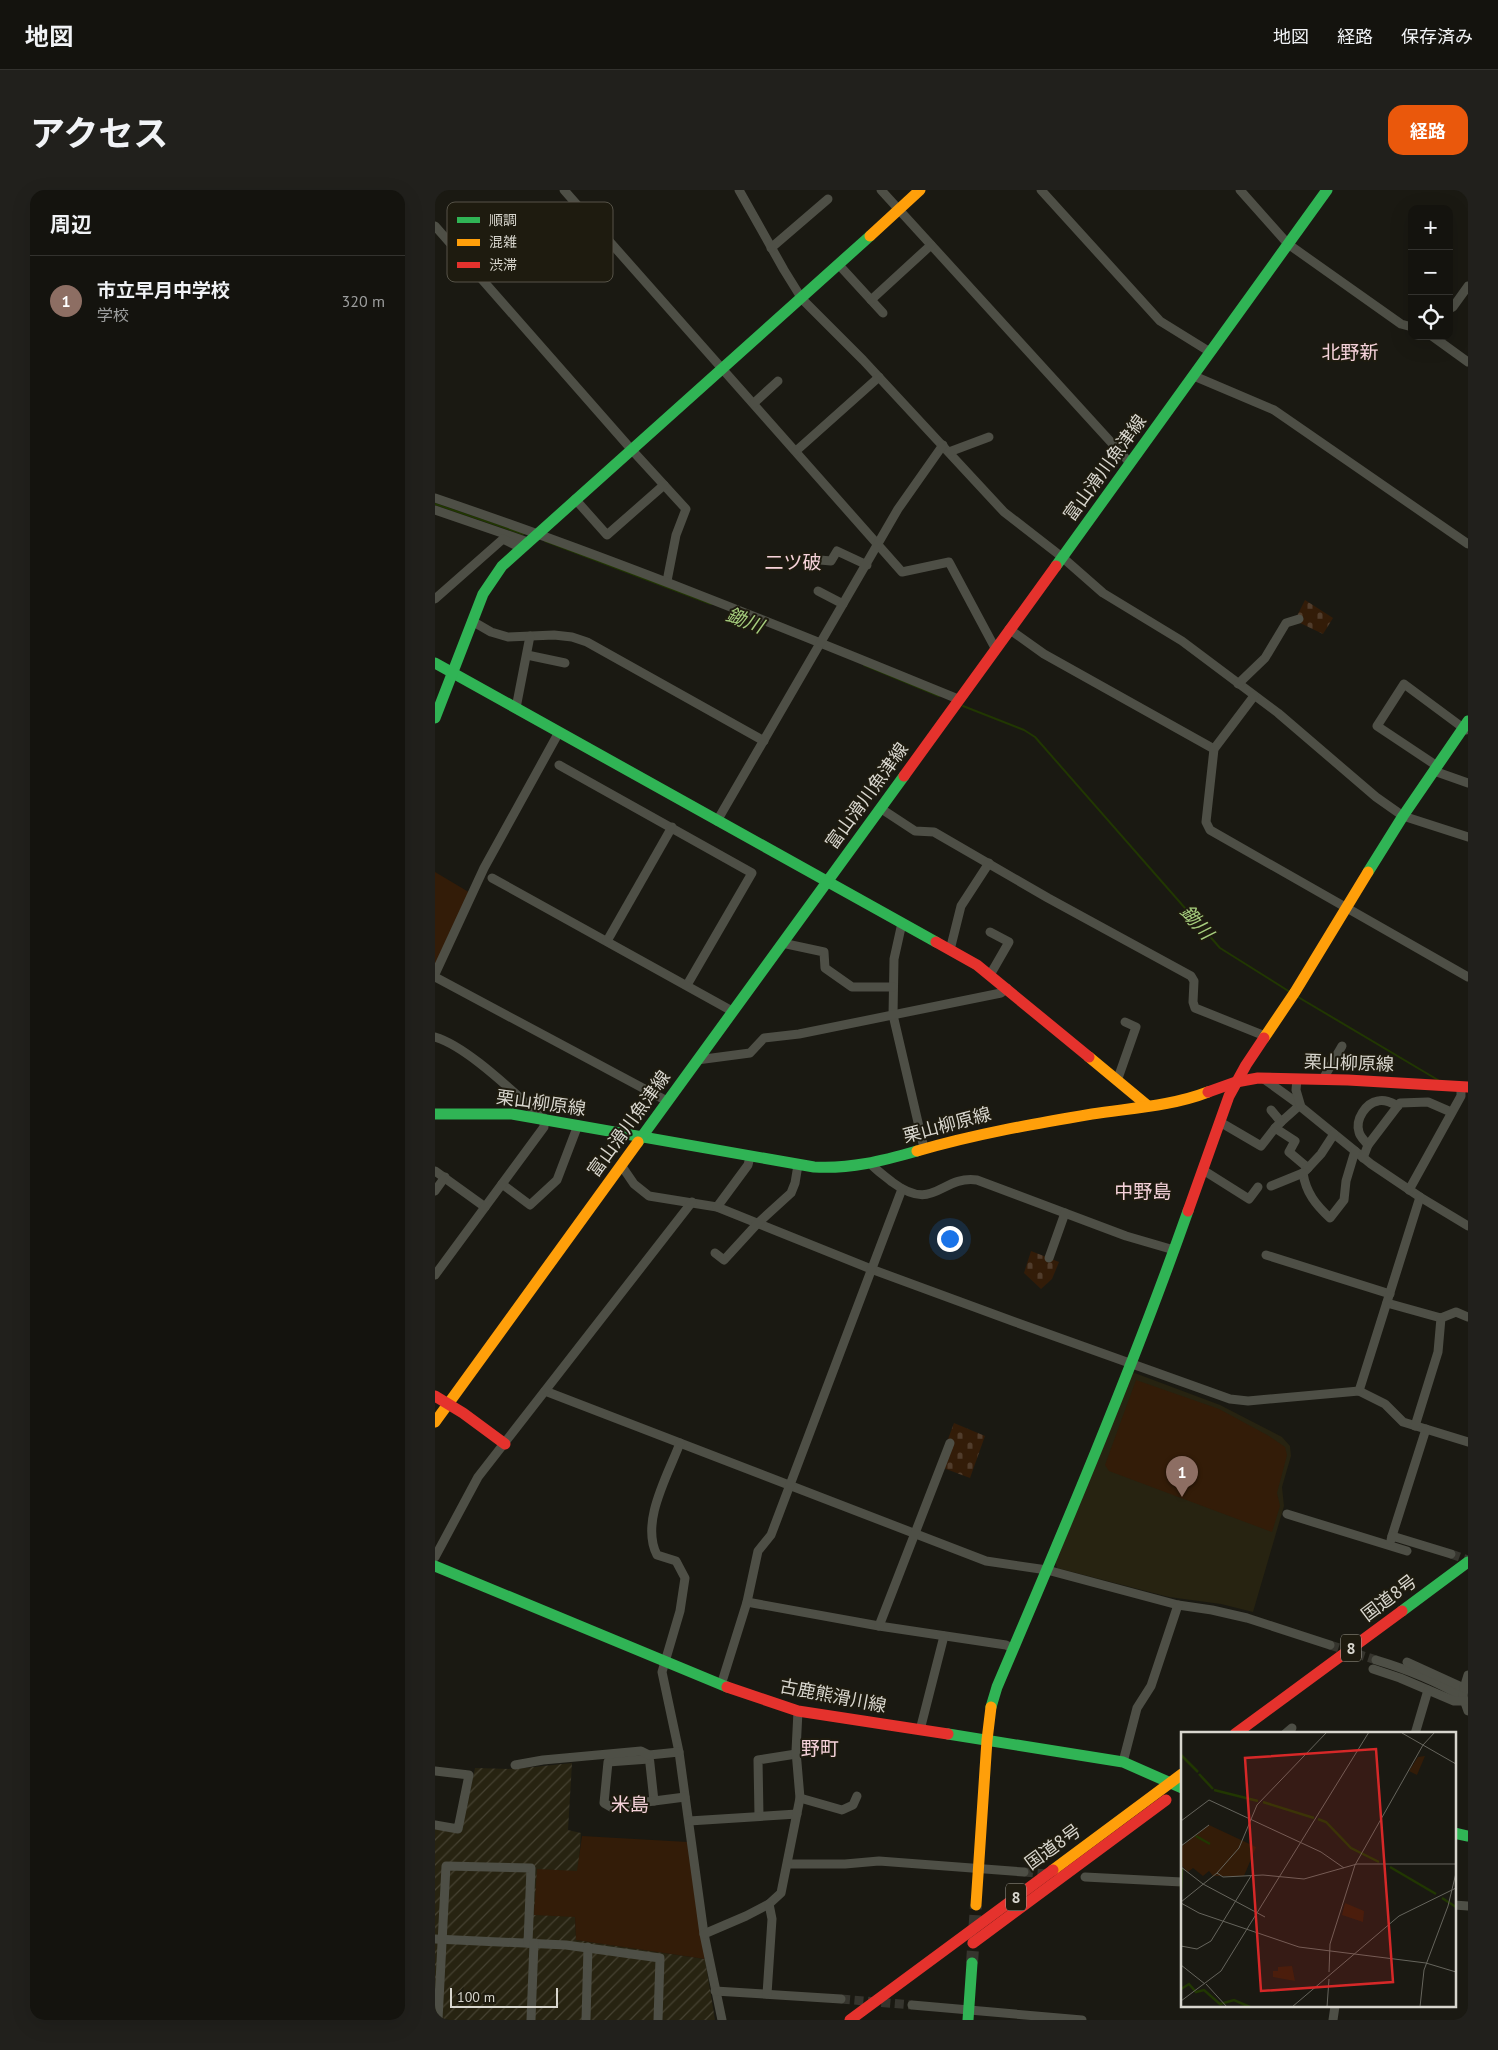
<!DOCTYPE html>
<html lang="ja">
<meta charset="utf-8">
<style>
body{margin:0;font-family:"PT Sans","Noto Sans JP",sans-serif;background:#21201c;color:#f1f3f6}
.controls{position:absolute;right:15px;top:15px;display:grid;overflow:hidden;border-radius:10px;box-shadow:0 5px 20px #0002}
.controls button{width:45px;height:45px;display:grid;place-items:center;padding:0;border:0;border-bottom:1px solid #33322e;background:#14130e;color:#f1f3f6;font:25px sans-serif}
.scale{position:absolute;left:15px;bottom:12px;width:108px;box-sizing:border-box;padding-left:5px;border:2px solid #d8d6ce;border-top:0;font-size:14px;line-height:18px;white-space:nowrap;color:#d8d6ce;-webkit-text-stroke:4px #1e1b0f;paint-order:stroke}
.you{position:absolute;left:514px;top:1048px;width:18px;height:18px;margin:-12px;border:4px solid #fff;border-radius:50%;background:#1a73e8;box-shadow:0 0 0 8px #1a73e833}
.badge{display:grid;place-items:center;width:32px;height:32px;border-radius:50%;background:#ea580c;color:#fff;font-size:16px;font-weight:700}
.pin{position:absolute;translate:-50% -41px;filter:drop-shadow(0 1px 2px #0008)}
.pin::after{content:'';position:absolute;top:26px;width:18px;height:15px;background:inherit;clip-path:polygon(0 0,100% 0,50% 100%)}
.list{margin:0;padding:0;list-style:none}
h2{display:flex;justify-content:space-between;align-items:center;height:65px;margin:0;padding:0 20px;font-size:21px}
h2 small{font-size:16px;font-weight:400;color:#9d9e9e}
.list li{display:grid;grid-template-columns:32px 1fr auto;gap:15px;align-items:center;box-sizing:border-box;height:90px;padding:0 20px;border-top:1px solid #33322e}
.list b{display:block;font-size:19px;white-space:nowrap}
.list p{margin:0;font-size:16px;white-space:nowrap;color:#9d9e9e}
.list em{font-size:16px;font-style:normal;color:#9d9e9e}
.icon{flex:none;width:28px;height:28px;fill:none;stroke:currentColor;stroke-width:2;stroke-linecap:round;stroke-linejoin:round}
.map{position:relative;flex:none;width:1033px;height:1830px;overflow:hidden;border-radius:15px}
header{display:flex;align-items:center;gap:30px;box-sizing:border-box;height:70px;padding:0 25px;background:#14130e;border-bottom:1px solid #33322e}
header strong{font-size:24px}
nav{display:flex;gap:28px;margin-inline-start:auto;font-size:18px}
.intro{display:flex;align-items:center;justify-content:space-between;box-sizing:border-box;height:120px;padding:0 30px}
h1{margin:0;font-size:35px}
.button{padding:12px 22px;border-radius:15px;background:#ea580c;color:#fff;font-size:18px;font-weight:700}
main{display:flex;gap:30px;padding:0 30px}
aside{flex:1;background:#14130e;border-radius:15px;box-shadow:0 5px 20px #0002}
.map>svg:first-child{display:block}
</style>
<header>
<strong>地図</strong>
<nav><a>地図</a><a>経路</a><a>保存済み</a></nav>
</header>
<div class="intro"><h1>アクセス</h1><a class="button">経路</a></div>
<main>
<aside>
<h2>周辺<small></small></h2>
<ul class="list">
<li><span class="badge" style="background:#8d6e63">1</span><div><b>市立早月中学校</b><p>学校</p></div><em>320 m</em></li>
</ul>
</aside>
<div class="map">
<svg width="1033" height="1830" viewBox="0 0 1033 1830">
<defs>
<pattern id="industrial-furrows" width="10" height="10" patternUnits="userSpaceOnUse" patternTransform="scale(1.25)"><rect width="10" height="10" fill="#272311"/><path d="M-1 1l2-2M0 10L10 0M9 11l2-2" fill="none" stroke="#464232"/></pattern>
<pattern id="cemetery-stones" width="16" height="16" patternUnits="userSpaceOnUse" patternTransform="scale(1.25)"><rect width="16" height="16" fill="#331c08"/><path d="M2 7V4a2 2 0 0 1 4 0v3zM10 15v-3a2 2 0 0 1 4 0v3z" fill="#503c2b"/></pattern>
</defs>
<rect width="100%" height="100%" fill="#1a1912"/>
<!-- built -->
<polygon fill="#272311" points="697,1182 785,1215 847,1247 855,1256 856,1266 847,1297 849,1316 818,1422 786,1414 734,1407 622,1378 620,1371"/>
<!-- industrial -->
<polygon fill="url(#industrial-furrows)" points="137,1573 133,1640 146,1643 140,1727 141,1750 270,1769 280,1830 0,1830 0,1639 26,1642 40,1578 80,1579"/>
<!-- cemetery -->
<g fill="url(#cemetery-stones)">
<polygon points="870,410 898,428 888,444 865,433 862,426"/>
<polygon points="596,1061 624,1072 617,1089 606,1099 589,1083"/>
<polygon points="519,1233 550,1246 535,1288 503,1276"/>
</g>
<!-- pitch -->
<g fill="#331c08">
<polygon points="0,682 37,704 0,779"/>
<polygon points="701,1190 784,1219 834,1246 850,1257 852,1265 842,1303 845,1316 837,1342 674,1281 670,1275"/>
<polygon points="147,1646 253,1652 270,1769 141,1750 140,1727 99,1725 102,1679 142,1681"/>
</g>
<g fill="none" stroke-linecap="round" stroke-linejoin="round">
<!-- stream -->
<g stroke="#213702" stroke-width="2">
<polyline points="0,314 88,344"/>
<polyline points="110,351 276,414"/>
<polyline points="429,475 504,506"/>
<polyline points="528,516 589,540 600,547 785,758 855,802"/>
<polyline points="863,807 1003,890"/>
</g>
<!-- street-tunnel -->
<g stroke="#36352e" stroke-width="9" stroke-dasharray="9 4.5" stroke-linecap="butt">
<polyline points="1016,1364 1033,1370"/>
<polyline points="895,1455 941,1470"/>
<polyline points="589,1682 612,1684"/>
<polyline points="406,1809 477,1815"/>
</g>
<!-- secondary-tunnel -->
<polyline stroke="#36352e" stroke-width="12" stroke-dasharray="12 6" stroke-linecap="butt" points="537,1773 541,1715"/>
<!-- street -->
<g stroke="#4e4f46" stroke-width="9">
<polyline points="129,0 467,382 514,372 560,458"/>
<polyline points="304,0 349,80 367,109 428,170 569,322 627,367 668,403 747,451 843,523 941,607 968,626 1033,647"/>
<polyline points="446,0 695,273"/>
<polyline points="606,0 725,131 775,162"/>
<polyline points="805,0 853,54 966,134 977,137"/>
<polyline points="0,36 196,259 251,319 241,345 232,391"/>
<polyline points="336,58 393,9"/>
<polyline points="404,75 448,123"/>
<polyline points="436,110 496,55"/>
<polyline points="1014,119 1018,117 1033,96"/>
<polyline points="997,146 1033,172"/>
<polyline points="759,186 839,220 1033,354"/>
<polyline points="319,213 343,191"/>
<polyline points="361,261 444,187"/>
<polyline points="514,262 554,247"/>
<path d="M0,308c177,60 350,130 523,201"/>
<polyline points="140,309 172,345 229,295"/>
<polyline points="0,320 93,352"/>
<polyline points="385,370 396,371 402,361 432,375"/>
<polyline points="383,401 408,414"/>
<polyline points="0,409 68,349 86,358"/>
<polyline points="37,431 56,442 73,447 119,445 137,447 152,452 329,551"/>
<polyline points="574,439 609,464 779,559"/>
<polyline points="92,465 130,473"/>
<polyline points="803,494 830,468 851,433 864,429"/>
<polyline points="819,506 779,559 771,632 775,640 1033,787"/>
<polyline points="81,518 95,446"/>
<polyline points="124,575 317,683 252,795"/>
<polyline points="1002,576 942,536 969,494 1031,540"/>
<polyline points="999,581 1033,593"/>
<polyline points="445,618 480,641 499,642 613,708 756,786 759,791 758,812 760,818 830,846"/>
<polyline points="282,631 463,319 508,255"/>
<polyline points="57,688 297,821"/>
<polyline points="467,733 459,769 458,825 489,958"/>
<polyline points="172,751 237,637"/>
<polyline points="347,753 389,762 390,778 417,797 458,797"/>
<polyline points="515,760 526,716 554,673"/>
<polyline points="0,784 49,678 124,542"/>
<polyline points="555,785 574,752 555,742"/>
<polyline points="0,787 232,911"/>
<path d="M0,847c31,9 76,53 101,75l4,5"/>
<polyline points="262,870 315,863 329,848 364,844 566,803 572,798"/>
<polyline points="829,889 865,915 846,932 836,920"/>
<polyline points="862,889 861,900 866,917 936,974 985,1007 1033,1036"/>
<polyline points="888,889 907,856"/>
<polyline points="682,891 701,837 690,832"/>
<polyline points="785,932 826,956 840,938"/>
<polyline points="846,932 840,938 860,951 854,962 873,978 886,964 899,944"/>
<path d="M933,955c-3,-4 -8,-8 -9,-13 -4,-13 7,-29 19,-31 7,-2 14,2 20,5"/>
<polyline points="928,968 933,955 965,913 993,912 1016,922"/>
<path d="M436,974c6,7 14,12 21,18 43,32 48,-7 85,-2l149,56 48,14"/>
<polyline points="186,975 199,994 214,1006 282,1017 436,1079 580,1132 795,1209 813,1211 924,1201 950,1214 968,1232 1033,1252"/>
<path d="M873,978l-5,5c3,20 13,32 27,45l14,-18 2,-19 9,-30"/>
<polyline points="768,980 814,1009 823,997"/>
<polyline points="0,981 50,1017"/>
<polyline points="67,994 95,1015 122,990 143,935"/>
<polyline points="836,996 868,983"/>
<polyline points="974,1000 1026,906 1026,897"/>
<polyline points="0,1001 10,987"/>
<polyline points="282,1017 313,975 315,967"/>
<polyline points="280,1063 289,1070 322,1034 356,1003 360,993 363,975"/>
<polyline points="831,1065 955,1104"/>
<polyline points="614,1068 630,1023"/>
<polyline points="0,1085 109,937 109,928"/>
<polyline points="952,1113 1006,1128 1021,1122 1033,1127"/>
<polyline points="110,1201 551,1371 612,1380 743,1415 777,1420 812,1428 895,1455"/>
<polyline points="924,1201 985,1007"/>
<polyline points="980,1236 1003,1162 1006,1128"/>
<path d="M245,1253c-12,32 -40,79 -23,112l19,6 9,17 -5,33 -18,61 17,80 25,182 18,86"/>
<polyline points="852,1324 972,1361"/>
<polyline points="957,1346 991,1239"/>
<polyline points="956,1350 957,1346 1016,1364"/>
<polyline points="0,1367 43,1287 257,1012"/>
<polyline points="312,1412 444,1436 571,1455 577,1458"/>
<polyline points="444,1436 515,1253"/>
<path d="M941,1470c30,9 60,21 87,37l5,14"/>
<polyline points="972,1472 1029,1498 1028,1507"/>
<polyline points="938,1479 965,1488 1019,1511 1030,1511"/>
<polyline points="286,1495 312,1412 323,1361 336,1345 467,999"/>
<polyline points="1029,1498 1033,1485"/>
<polyline points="485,1540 509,1446"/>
<polyline points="850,1544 857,1538"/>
<polyline points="980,1544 993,1500"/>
<polyline points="244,1562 214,1565 219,1611 250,1607"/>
<polyline points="214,1569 173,1572 169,1613 176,1617 219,1611"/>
<polyline points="688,1572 702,1518 716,1496 743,1415"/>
<polyline points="80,1575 108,1570 206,1561 214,1565"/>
<polyline points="0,1581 34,1585 23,1639 0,1635"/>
<polyline points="365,1608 407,1620 418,1615 422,1606"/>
<polyline points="324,1626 323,1570 361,1564"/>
<polyline points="254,1631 362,1624"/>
<polyline points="353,1674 410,1674 444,1671 589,1682"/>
<polyline points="650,1687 747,1692"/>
<polyline points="1019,1715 1033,1716"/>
<polyline points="269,1744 311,1726 334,1714 346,1703 365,1608 361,1561 363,1521"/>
<polyline points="0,1749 131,1755 225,1768 223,1830"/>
<polyline points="280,1801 406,1809"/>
<polyline points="332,1804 337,1729 334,1714"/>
<polyline points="477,1815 647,1830"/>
<polyline points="3,1830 11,1676 96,1678 93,1753"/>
<polyline points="96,1830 99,1753"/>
<polyline points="151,1830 153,1757"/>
<polyline points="898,1830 900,1816"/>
</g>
<!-- fast -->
<g stroke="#30b455" stroke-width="11">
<polyline points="621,376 892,0"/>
<polyline points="0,473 501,752"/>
<polyline points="0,528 48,404 67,376 435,46"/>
<polyline points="933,682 968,626 1033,531"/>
<path d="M0,924h77l302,53c37,2 68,-6 103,-16"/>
<polyline points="203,952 469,586"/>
<polyline points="0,1376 292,1497"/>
<polyline points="967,1421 1033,1372"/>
<path d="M556,1517l6,-20c67,-157 134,-315 191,-476"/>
<polyline points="513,1544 688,1572 747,1598"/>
<polyline points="1019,1643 1033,1646"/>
<polyline points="533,1830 537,1773"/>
</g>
<!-- slow -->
<g stroke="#ff9f0a" stroke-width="11">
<polyline points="435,46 485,0"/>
<polyline points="829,848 860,802 933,682"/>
<polyline points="654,867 713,916"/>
<path d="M482,961c58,-17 116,-27 175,-37 39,-6 80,-8 116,-22"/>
<polyline points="0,1232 203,952"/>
<polyline points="618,1680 747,1584"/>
<polyline points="541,1715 552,1550 556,1517"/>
</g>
<!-- jam -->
<g stroke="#e5322d" stroke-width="11">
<polyline points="469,586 621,376"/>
<polyline points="501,752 542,775 654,867"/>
<polyline points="773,902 801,892 823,888 913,890 1033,897"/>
<polyline points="753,1021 794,906 811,875 829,848"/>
<polyline points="0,1206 28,1223 70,1254"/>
<polyline points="292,1497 363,1521 513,1544"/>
<polyline points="800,1544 967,1421"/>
<polyline points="538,1753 731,1610"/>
<polyline points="415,1830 618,1680"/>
</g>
</g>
<g text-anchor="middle" stroke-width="4" stroke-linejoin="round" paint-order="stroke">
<!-- shield labels -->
<g fill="#1e1b0f" stroke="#a09e95" stroke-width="1">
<rect x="906" y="1444.5" width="20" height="27" rx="4"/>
<rect x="571" y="1693.5" width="20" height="27" rx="4"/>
</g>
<g font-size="16" font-weight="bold" fill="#d8d6ce">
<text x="916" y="1464">8</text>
<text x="581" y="1713">8</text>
</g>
<!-- street labels -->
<g font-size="18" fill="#d8d6ce" stroke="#1e1b0f">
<text transform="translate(670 278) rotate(-54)" y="6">富山滑川魚津線</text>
<text transform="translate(432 606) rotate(-54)" y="6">富山滑川魚津線</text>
<text transform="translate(914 873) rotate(2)" y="6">栗山柳原線</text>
<text transform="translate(106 913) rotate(8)" y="6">栗山柳原線</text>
<text transform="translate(194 934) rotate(-54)" y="6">富山滑川魚津線</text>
<text transform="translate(512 935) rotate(-15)" y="6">栗山柳原線</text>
<text transform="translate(954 1408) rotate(-37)" y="6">国道8号</text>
<text transform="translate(398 1506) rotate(11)" y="6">古鹿熊滑川線</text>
<text transform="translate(618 1657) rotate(-36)" y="6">国道8号</text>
</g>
<!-- neighbourhood labels -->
<g font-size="19" fill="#f6d3db" stroke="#1e1b0f">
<text x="915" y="169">北野新</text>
<text x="358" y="379">二ツ破</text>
<text x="708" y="1008">中野島</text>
<text x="385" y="1565">野町</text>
<text x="195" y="1621">米島</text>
</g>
<!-- water labels -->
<g font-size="19" font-style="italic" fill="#a6ce7e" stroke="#1e1b0f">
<text transform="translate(310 430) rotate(21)" y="7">鋤川</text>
<text transform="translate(762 732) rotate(49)" y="7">鋤川</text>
</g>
</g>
<!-- overview -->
<g transform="translate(746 1542)">
<rect width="275" height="275" fill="#1a1912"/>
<path d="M244,24l-8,19 -8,-4 9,-14zM28,93l47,22 -12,29h-31l-4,-5 -6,5 -10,-8 -5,4 -7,-7v-18zM164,171l19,8 -1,11 -21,-7zM111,234l3,15 -22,-4v-6h5v-4z" fill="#331c08"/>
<path fill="none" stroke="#213702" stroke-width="2.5" d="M0,23l17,17M18,42l14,15M33,58l44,11M82,70l51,16M137,87l8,3 25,26 28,14M15,104l14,8M209,135l46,27M0,156l1,-19M261,166l14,9M0,257l8,-5 7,8 8,-2 16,14 14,-4 16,7"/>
<path fill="none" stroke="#66655d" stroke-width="1" d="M221,1l54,31M0,89l28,-21 112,52 23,16M0,114l28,-21M0,135l22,17M36,141l22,-25 18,-43 70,-73M22,152l62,33M0,170l36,-29 6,4 40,-2 41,4 53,-15h99M0,171l18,10 100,34 127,16 30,9M0,214l16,3 14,-8 40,-65M0,233l24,19M148,240l1,-28 25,-79 68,-120 12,-13M25,252l21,23M0,269l40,-30 148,-239M111,275l107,-91 57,-28M146,275l2,-28M239,275l4,-37 24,-64 8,-33"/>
<path fill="#d62828" fill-opacity="0.15" stroke="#d62828" stroke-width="2.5" d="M195,17l17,233 -132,9 -16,-233z"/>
<rect width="275" height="275" fill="none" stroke="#d8d6ce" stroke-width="2.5"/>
</g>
<!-- legend -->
<rect x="12" y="12" width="166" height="80" rx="8" fill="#1e1b0f" stroke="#565348" stroke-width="1"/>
<rect x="22" y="27" width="23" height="6" fill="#30b455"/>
<rect x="22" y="49" width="23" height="7" fill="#ff9f0a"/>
<rect x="22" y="72" width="23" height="6" fill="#e5322d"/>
<g font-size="14" fill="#d8d6ce">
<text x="54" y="35">順調</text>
<text x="54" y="57">混雑</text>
<text x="54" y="80">渋滞</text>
</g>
</svg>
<div class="controls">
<button>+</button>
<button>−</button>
<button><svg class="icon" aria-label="locate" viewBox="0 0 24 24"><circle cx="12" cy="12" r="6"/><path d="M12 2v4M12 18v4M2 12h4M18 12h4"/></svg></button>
</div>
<div class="scale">100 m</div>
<div class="you"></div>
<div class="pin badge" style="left:747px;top:1307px;background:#8d6e63">1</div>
</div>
</main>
